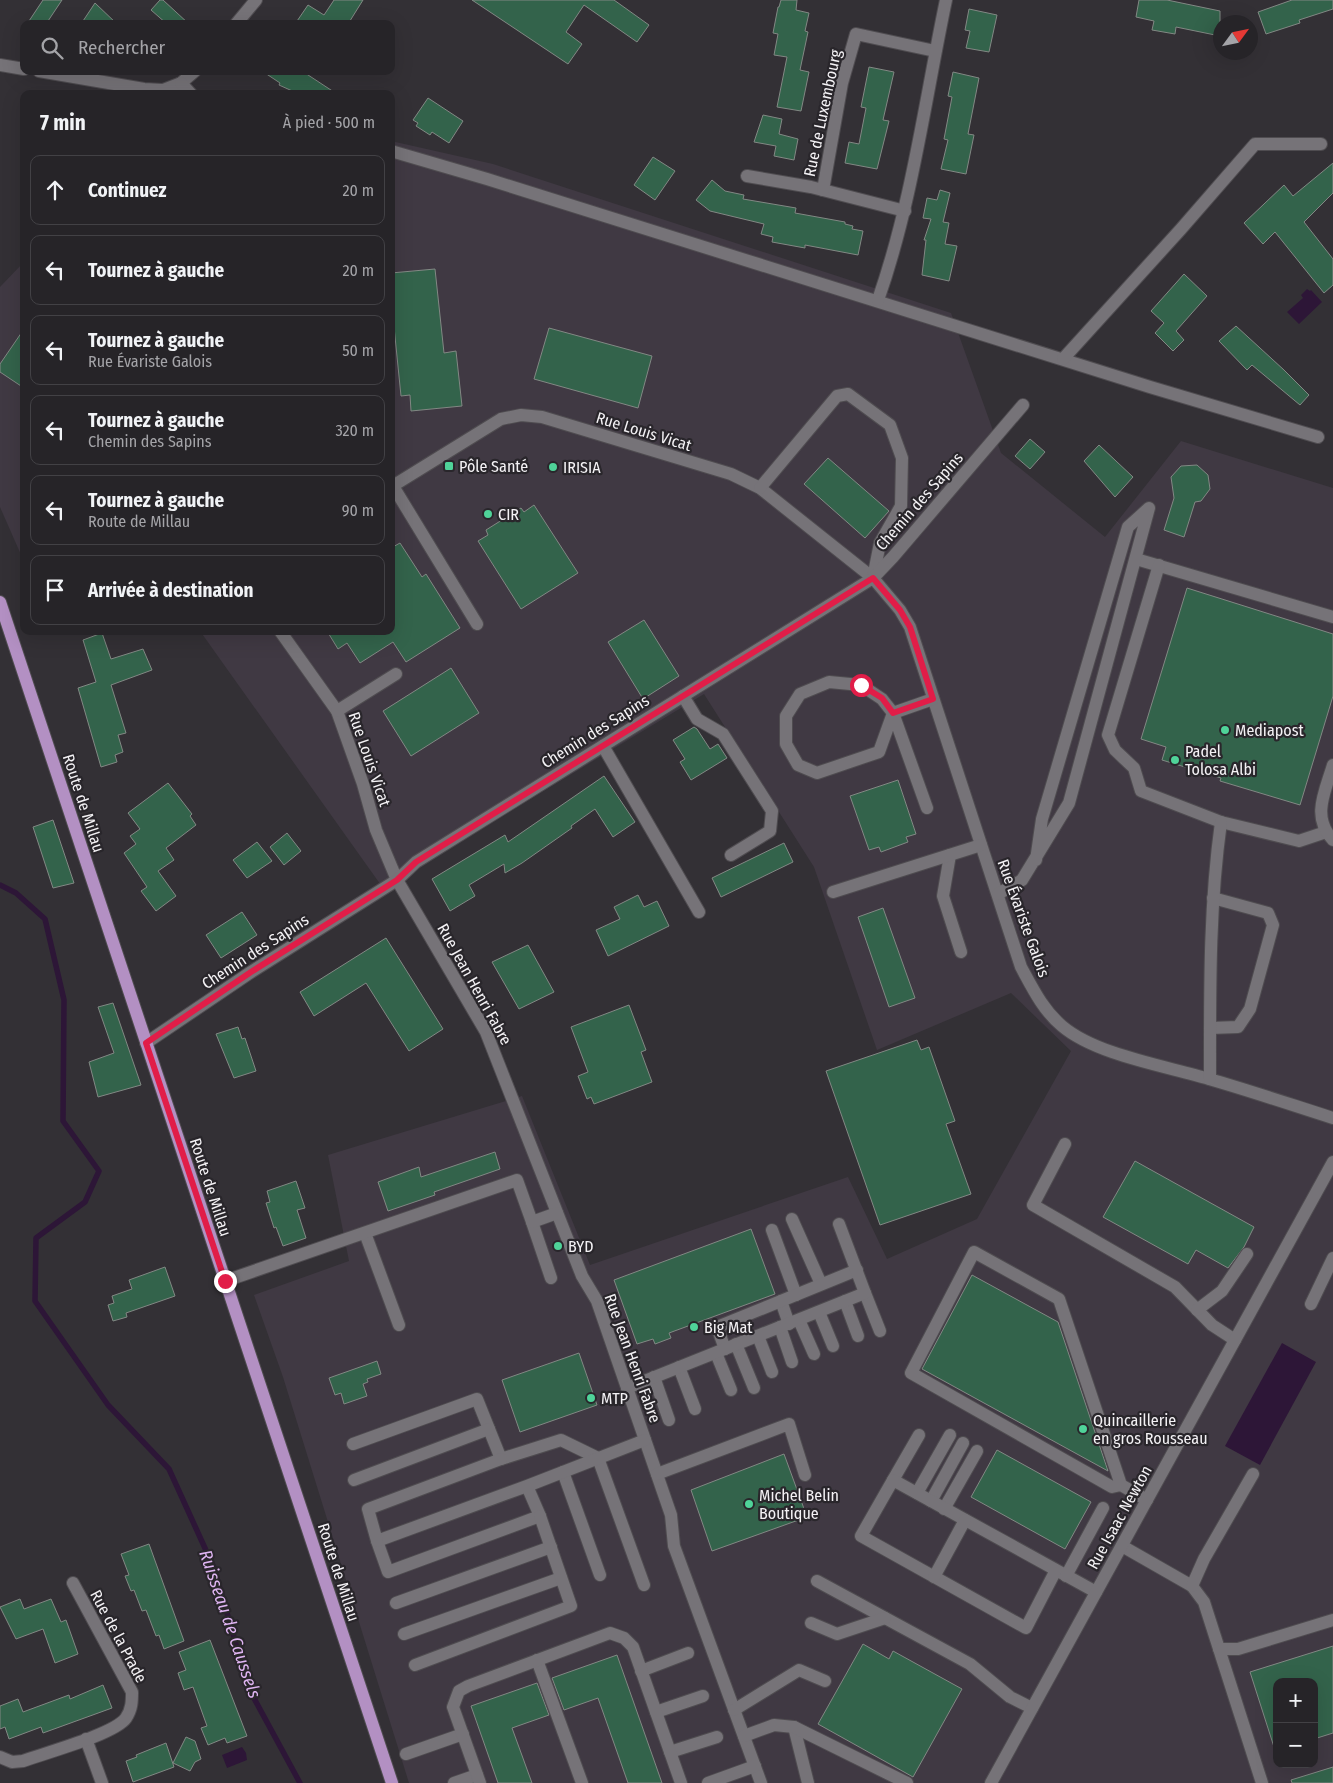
<!DOCTYPE html>
<html lang="fr">
<meta charset="utf-8">
<style>
body{margin:0;font-family:"Fira Sans Condensed",sans-serif;background:#323034;color:#f1f3f6}
.controls{position:absolute;right:15px;bottom:15px;display:grid;overflow:hidden;border-radius:10px;box-shadow:0 5px 20px #0002}
.controls button{width:45px;height:45px;display:grid;place-items:center;padding:0;border:0;border-bottom:1px solid #424145;background:#262428;color:#f1f3f6;font:25px sans-serif}
.compass{position:absolute;left:1213px;top:15px;width:45px;height:45px;border-radius:50%;background:#262428;box-shadow:0 5px 20px #0002;rotate:57deg}
.stop{position:absolute;width:15px;height:15px;margin:-11px;border:4px solid #e11d48;border-radius:50%;background:#fff}
.stop.end{background:#e11d48;border-color:#fff;box-shadow:0 1px 5px #0008}
.list{margin:0;padding:0;list-style:none}
h2{display:flex;justify-content:space-between;align-items:center;height:65px;margin:0;padding:0 20px;font-size:21px}
h2 small{font-size:16px;font-weight:400;color:#a4a4a8}
.list li{display:grid;grid-template-columns:32px 1fr auto;gap:15px;align-items:center;box-sizing:border-box;height:70px;margin:0 10px 10px;padding:0 10px;border:1px solid #424145;border-radius:10px}
.list b{display:block;font-size:19px;white-space:nowrap}
.list p{margin:0;font-size:16px;white-space:nowrap;color:#a4a4a8}
.list em{font-size:16px;font-style:normal;color:#a4a4a8}
.icon{flex:none;width:28px;height:28px;fill:none;stroke:currentColor;stroke-width:2;stroke-linecap:round;stroke-linejoin:round}
.map{position:relative;flex:none;width:1333px;height:1783px;overflow:hidden}
.search{position:absolute;background:#262428;box-shadow:0 5px 20px #0002;left:20px;top:20px;width:375px;height:55px;display:flex;align-items:center;gap:12px;box-sizing:border-box;padding:0 18px;border-radius:10px;color:#a4a4a8;font-size:19px}
.panel{position:absolute;background:#262428;box-shadow:0 5px 20px #0002;left:20px;top:90px;width:375px;height:545px;border-radius:10px}
.map>svg:first-child{display:block}
</style>
<div class="map">
<svg width="1333" height="1783" viewBox="0 0 1333 1783">
<rect width="100%" height="100%" fill="#333035"/>
<!-- built -->
<g fill="#403943" fill-rule="evenodd">
<path d="M391,141l102,23 458,149 50,140 104,84 76,-96 152,47v1295h-924l-126,-406 -29,-82 95,-34 -21,-106 194,-59 68,169 258,-88 39,82 90,-40 94,-168 -60,-58 -134,57 -63,-183 -110,-173 -321,194 -183,-257h191zM1277,1682h37v82h-37z"/>
<polygon points="24,262 24,556 22,557 0,507 0,287"/>
</g>
<!-- water -->
<g fill="#2d1637">
<polygon points="1307,289 1310,291 1311,290 1322,302 1299,324 1287,312 1303,298 1301,295"/>
<polygon points="1282,1343 1316,1362 1260,1465 1225,1446"/>
<polygon points="242,1747 246,1753 247,1760 227,1768 222,1755"/>
</g>
<g fill="none" stroke-linecap="round" stroke-linejoin="round">
<!-- stream -->
<polyline stroke="#2d1637" stroke-width="5.5" points="0,885 16,893 45,919 64,1000 63,1121 99,1171 85,1202 36,1238 35,1301 108,1405 169,1469 214,1568 249,1689 300,1783"/>
</g>
<!-- building -->
<g fill="#33634b" stroke="#828884">
<polygon points="43,0 62,0 46,24 27,24"/>
<polygon points="160,0 163,0 189,24 167,24 151,10"/>
<polygon points="334,0 363,0 348,24 295,24 308,5 324,15"/>
<polygon points="472,0 614,0 649,25 637,42 584,5 566,32 582,44 568,64"/>
<polygon points="781,0 797,0 796,10 809,13 805,31 808,32 800,70 809,72 801,111 777,107 787,57 774,55 778,34 773,33 778,7 779,7"/>
<polygon points="1139,0 1167,0 1220,11 1220,36 1176,27 1175,34 1152,30 1154,21 1136,17"/>
<polygon points="1292,0 1333,0 1333,9 1299,20 1300,23 1266,34 1258,12"/>
<polygon points="95,3 117,24 81,24"/>
<polygon points="969,9 997,15 989,52 966,48 970,31 965,30"/>
<polygon points="869,67 894,72 883,120 889,121 877,169 845,163 849,142 859,144 866,108 861,107"/>
<polygon points="262,71 302,71 337,94 299,94 279,85 280,83"/>
<polygon points="953,72 979,78 968,134 974,135 966,174 941,169 948,140 944,139 952,97 948,96"/>
<polygon points="428,98 463,121 449,143 432,132 430,135 416,126 418,123 413,120"/>
<polygon points="763,115 782,119 779,134 798,139 794,160 774,156 776,146 754,142"/>
<polygon points="653,157 675,171 655,200 634,185"/>
<polygon points="1333,163 1333,193 1304,222 1333,259 1333,285 1324,293 1275,232 1263,244 1244,223 1284,185 1293,196"/>
<polygon points="712,180 725,191 744,195 743,199 796,208 795,213 845,222 845,224 853,226 852,229 863,231 858,255 805,245 805,248 772,242 773,237 761,234 764,224 710,211 696,200"/>
<polygon points="940,190 950,193 943,222 949,223 945,244 957,246 949,281 922,275 926,240 924,240 931,219 923,218 927,198 937,200"/>
<polygon points="435,269 444,353 456,351 462,406 411,411 410,395 401,396 391,297 391,273"/>
<polygon points="1184,274 1207,296 1176,331 1184,340 1173,351 1155,333 1164,323 1151,311"/>
<polygon points="1236,326 1284,370 1309,395 1300,405 1252,365 1247,370 1219,341"/>
<polygon points="549,328 652,356 638,408 534,379"/>
<polygon points="24,329 24,388 0,372 0,364"/>
<polygon points="1030,439 1045,452 1030,469 1015,456"/>
<polygon points="1099,445 1133,477 1115,497 1084,461"/>
<polygon points="828,458 889,511 865,538 804,484"/>
<polygon points="1197,465 1208,475 1210,489 1201,501 1195,502 1184,537 1164,530 1174,498 1171,477 1181,466"/>
<polygon points="534,505 578,573 521,609 478,541 488,535 486,530 521,508 524,512"/>
<polygon points="400,543 422,577 426,574 460,628 406,662 393,642 360,663 347,643 338,649 327,631 391,631 391,548"/>
<polygon points="1187,588 1333,634 1333,696 1300,805 1220,781 1221,778 1162,760 1166,747 1141,739"/>
<polygon points="644,620 679,676 643,699 608,642"/>
<polygon points="102,633 111,659 143,649 152,670 111,685 126,733 118,735 123,752 115,755 117,762 101,767 78,688 96,682 83,640"/>
<polygon points="451,668 479,713 411,756 383,711"/>
<polygon points="694,727 697,729 710,749 718,744 727,758 691,780 680,762 685,759 673,740"/>
<polygon points="604,776 635,822 613,837 595,809 571,826 572,828 522,863 505,873 504,864 469,885 475,896 450,911 432,879 505,835 508,842"/>
<polygon points="898,780 916,834 906,837 908,842 881,852 879,847 869,850 850,796"/>
<polygon points="168,783 192,814 190,816 196,825 166,848 174,860 158,871 176,896 156,911 141,891 147,887 124,853 136,844 130,836 140,829 128,813"/>
<polygon points="53,820 74,883 53,888 33,827"/>
<polygon points="287,833 301,851 284,865 270,847"/>
<polygon points="257,842 272,861 247,878 233,860"/>
<polygon points="784,843 793,862 721,897 712,878"/>
<polygon points="638,895 644,907 657,901 669,926 608,956 596,930 620,919 614,907"/>
<polygon points="883,908 915,998 889,1007 858,917"/>
<polygon points="242,912 257,935 221,958 206,935"/>
<polygon points="386,938 443,1029 409,1051 366,983 314,1016 300,992"/>
<polygon points="528,945 554,992 519,1009 492,962"/>
<polygon points="113,1003 141,1085 98,1097 89,1062 114,1053 98,1007"/>
<polygon points="629,1005 646,1050 641,1052 652,1082 594,1104 591,1097 587,1099 578,1076 588,1072 571,1027"/>
<polygon points="238,1027 242,1039 245,1038 256,1071 234,1078 216,1034"/>
<polygon points="917,1040 921,1050 929,1047 955,1121 946,1124 971,1194 880,1225 826,1071"/>
<polygon points="495,1152 500,1169 434,1192 435,1195 388,1211 378,1182 419,1167 421,1177"/>
<polygon points="1135,1161 1254,1227 1244,1247 1228,1268 1196,1250 1188,1264 1103,1217"/>
<polygon points="296,1181 305,1208 297,1210 306,1238 283,1246 276,1227 274,1228 266,1203 270,1202 267,1191"/>
<polygon points="751,1229 775,1294 669,1333 671,1338 655,1344 653,1339 637,1344 614,1280"/>
<polygon points="165,1267 175,1296 126,1313 127,1317 113,1321 108,1305 114,1303 112,1296 132,1289 129,1280"/>
<polygon points="972,1275 1058,1322 1108,1471 922,1369"/>
<polygon points="579,1353 597,1405 520,1432 502,1380"/>
<polygon points="377,1361 381,1374 367,1379 368,1382 363,1384 367,1396 344,1404 341,1393 335,1395 329,1378"/>
<polygon points="997,1450 1091,1502 1065,1549 971,1497"/>
<polygon points="784,1454 807,1517 712,1551 691,1490"/>
<polygon points="149,1544 184,1641 164,1649 159,1635 156,1636 146,1610 142,1611 134,1590 131,1591 125,1576 129,1575 121,1554"/>
<polygon points="20,1599 24,1609 51,1599 61,1622 66,1620 78,1654 55,1663 43,1629 16,1639 0,1607"/>
<polygon points="210,1640 247,1736 227,1743 225,1738 208,1745 201,1728 207,1726 193,1687 184,1690 178,1673 186,1670 179,1652"/>
<polygon points="863,1644 889,1659 893,1651 962,1689 913,1777 818,1724"/>
<polygon points="1333,1646 1333,1733 1314,1739 1314,1682 1277,1682 1277,1746 1274,1747 1250,1672"/>
<polygon points="617,1655 662,1783 628,1783 598,1698 564,1710 552,1678"/>
<polygon points="537,1683 549,1715 512,1728 532,1783 498,1783 471,1706"/>
<polygon points="103,1685 112,1708 43,1733 41,1727 9,1739 5,1727 0,1729 0,1706 18,1699 23,1712 69,1695 70,1699"/>
<polygon points="186,1737 195,1741 201,1759 195,1762 190,1771 173,1763"/>
<polygon points="166,1743 174,1767 133,1782 126,1761 137,1757 136,1755"/>
<polygon points="1333,1767 1333,1783 1292,1783 1291,1780"/>
</g>
<g fill="none" stroke-linecap="round" stroke-linejoin="round">
<!-- minor casing -->
<g stroke="#4f4c50" stroke-width="14">
<g id="minor">
<polyline points="236,24 256,0"/>
<polyline points="0,65 24,69"/>
<polyline points="39,71 144,89 163,90 181,83 195,71"/>
<polyline points="181,83 191,94"/>
<polyline points="391,151 487,179 1150,387 1318,437"/>
<polyline points="747,176 811,187 905,211"/>
<polyline points="823,190 842,83 856,34 935,51"/>
<path d="M878,300c34,-97 47,-200 68,-300"/>
<polyline points="1063,359 1181,229 1255,144 1321,144"/>
<polyline points="393,486 477,624"/>
<path d="M391,487l110,-68 20,-4 21,2 189,57 29,14 113,90 27,32 10,17 111,340c12,22 22,43 41,59 34,29 104,40 147,53 42,12 83,26 124,39"/>
<polyline points="760,488 837,396 848,394 890,425 902,458 901,506 880,543 873,578"/>
<polyline points="1136,559 1333,617"/>
<polyline points="1159,565 1108,735 1115,750 1134,768 1141,791 1221,822 1299,841 1326,832"/>
<polyline points="280,631 337,711 363,784 376,830 397,880 486,1032 582,1276 597,1301 671,1515 674,1546 761,1783"/>
<polyline points="683,696 697,719 723,734 772,811 770,831 731,855"/>
<polyline points="337,711 396,674"/>
<polyline points="603,746 699,912"/>
<path d="M1333,765c-8,27 -22,52 0,75"/>
<polyline points="927,808 893,713 882,699 861,685 829,682 800,694 786,716 786,744 798,765 817,773 879,752 893,713 933,699"/>
<polyline points="950,855 943,896 961,952"/>
<polyline points="833,892 981,845"/>
<polyline points="998,894 1022,880 1069,803 1149,508 1128,527 1042,819 1036,860"/>
<polyline points="1210,1028 1238,1027 1250,1009 1273,925 1268,913 1213,898"/>
<polyline points="146,1043 251,972 397,880 416,862 873,578 893,557 1023,405"/>
<path d="M1210,1079c0,-86 -1,-171 11,-257"/>
<polyline points="1065,1144 1033,1205 1175,1287 1212,1325 1235,1340"/>
<polyline points="792,1219 821,1284"/>
<polyline points="532,1222 551,1278"/>
<polyline points="772,1230 796,1295"/>
<polyline points="365,1233 399,1325"/>
<polyline points="225,1281 517,1180 532,1222 557,1213"/>
<polyline points="865,1293 880,1331"/>
<polyline points="781,1301 789,1324"/>
<polyline points="845,1301 858,1336"/>
<polyline points="1311,1304 1333,1258"/>
<polyline points="1197,1310 1222,1291 1247,1254"/>
<polyline points="819,1312 833,1346"/>
<polyline points="799,1320 814,1354"/>
<polyline points="780,1327 792,1362"/>
<polyline points="758,1336 772,1372"/>
<polyline points="736,1344 754,1388"/>
<polyline points="725,1349 717,1327 857,1270"/>
<polyline points="716,1353 731,1390"/>
<polyline points="679,1367 695,1409"/>
<polyline points="654,1377 669,1420"/>
<polyline points="627,1388 865,1293 839,1224"/>
<polyline points="353,1444 477,1399 501,1459 561,1440 598,1458 644,1585"/>
<polyline points="563,1472 600,1575"/>
<polyline points="657,1474 789,1424 805,1475"/>
<polyline points="354,1480 489,1429"/>
<polyline points="893,1480 919,1435"/>
<polyline points="1121,1485 1059,1299 974,1252 911,1373 1112,1487 1121,1485 1147,1500"/>
<polyline points="527,1486 540,1516 388,1572 377,1541 527,1486 645,1440"/>
<polyline points="917,1493 950,1435"/>
<polyline points="931,1501 963,1443"/>
<polyline points="944,1509 977,1451"/>
<polyline points="377,1541 368,1509 501,1459"/>
<polyline points="1122,1546 1192,1586 1204,1602 1262,1783"/>
<polyline points="1056,1570 1026,1628 861,1536 893,1480 1096,1592"/>
<polyline points="1066,1576 1103,1508"/>
<polyline points="934,1577 965,1520"/>
<polyline points="817,1581 970,1664 1010,1697 1032,1708"/>
<polyline points="1192,1586 1204,1559 1253,1474"/>
<polyline points="396,1603 551,1547"/>
<polyline points="811,1623 837,1634 885,1618"/>
<polyline points="404,1634 561,1578"/>
<polyline points="1219,1649 1238,1649 1333,1620"/>
<polyline points="537,1660 582,1783"/>
<polyline points="415,1665 571,1606 540,1516"/>
<polyline points="641,1671 688,1653"/>
<polyline points="734,1710 799,1670 825,1681"/>
<polyline points="656,1712 703,1696"/>
<polyline points="794,1727 808,1783"/>
<polyline points="744,1736 774,1725 794,1727 907,1783"/>
<polyline points="86,1739 102,1783"/>
<polyline points="670,1752 717,1737"/>
<polyline points="406,1754 463,1734"/>
<path d="M0,1757l12,5 11,-1c22,-8 92,-27 103,-43 6,-9 6,-17 6,-26l-59,-109"/>
<polyline points="454,1783 477,1775"/>
<polyline points="480,1783 453,1707 459,1691 468,1686 610,1633 624,1638 633,1647 681,1783"/>
<polyline points="708,1783 755,1766"/>
<polyline points="991,1783 1333,1162"/>
</g>
</g>
<!-- major casing -->
<g stroke="#4f4c50" stroke-width="14">
<polyline id="major" points="0,602 392,1783"/>
</g>
<!-- minor -->
<use href="#minor" stroke="#767378" stroke-width="12"/>
<!-- major -->
<use href="#major" stroke="#b390c3" stroke-width="12"/>
</g>
<g fill="none" stroke-linecap="round" stroke-linejoin="round">
<!-- route -->
<polyline stroke="#e11d48" stroke-width="6" points="225,1281 146,1043 251,972 397,880 416,862 873,578 900,610 910,627 933,699 893,713 882,698 861,685"/>
</g>
<!-- markers -->
<g fill="#4fd399" stroke="#29262b" stroke-width="2">
<rect x="444" y="461" width="10" height="10" rx="2.5"/>
<circle cx="553" cy="467" r="5"/>
<circle cx="488" cy="514" r="5"/>
<circle cx="1225" cy="730" r="5"/>
<circle cx="1175" cy="760" r="5"/>
<circle cx="558" cy="1246" r="5"/>
<circle cx="694" cy="1327" r="5"/>
<circle cx="591" cy="1398" r="5"/>
<circle cx="1083" cy="1429" r="5"/>
<circle cx="749" cy="1504" r="5"/>
</g>
<g text-anchor="middle" stroke-width="4.5" stroke-linejoin="round" paint-order="stroke">
<!-- street labels -->
<g font-size="16" fill="#f4f2f5" stroke="#29262b">
<text transform="translate(822 113) rotate(-78)" y="6">Rue de Luxembourg</text>
<text transform="translate(644 431) rotate(17)" y="6">Rue Louis Vicat</text>
<text transform="translate(919 501) rotate(-49)" y="6">Chemin des Sapins</text>
<text transform="translate(595 731) rotate(-32)" y="6">Chemin des Sapins</text>
<text transform="translate(370 759) rotate(71)" y="6">Rue Louis Vicat</text>
<text transform="translate(84 803) rotate(72)" y="6">Route de Millau</text>
<text transform="translate(1024 918) rotate(70)" y="6">Rue Évariste Galois</text>
<text transform="translate(255 951) rotate(-33)" y="6">Chemin des Sapins</text>
<text transform="translate(475 984) rotate(61)" y="6">Rue Jean Henri Fabre</text>
<text transform="translate(211 1187) rotate(72)" y="6">Route de Millau</text>
<text transform="translate(633 1358) rotate(70)" y="6">Rue Jean Henri Fabre</text>
<text transform="translate(1119 1517) rotate(-61)" y="6">Rue Isaac Newton</text>
<text transform="translate(339 1572) rotate(72)" y="6">Route de Millau</text>
<text transform="translate(119 1636) rotate(62)" y="6">Rue de la Prade</text>
</g>
<!-- poi labels -->
<g font-size="16" fill="#f4f2f5" stroke="#29262b" text-anchor="start">
<text x="459" y="472">Pôle Santé</text>
<text x="563" y="473">IRISIA</text>
<text x="498" y="520">CIR</text>
<text x="1235" y="736">Mediapost</text>
<text x="1185" y="757">Padel<tspan x="1185" dy="18">Tolosa Albi</tspan></text>
<text x="568" y="1252">BYD</text>
<text x="704" y="1333">Big Mat</text>
<text x="601" y="1404">MTP</text>
<text x="1093" y="1426">Quincaillerie<tspan x="1093" dy="18">en gros Rousseau</tspan></text>
<text x="759" y="1501">Michel Belin<tspan x="759" dy="18">Boutique</tspan></text>
</g>
<!-- water labels -->
<g font-size="18" font-style="italic" fill="#dfb5f2" stroke="#29262b">
<text transform="translate(230 1624) rotate(71)" y="6">Ruisseau de Caussels</text>
</g>
</g>
</svg>
<div class="controls">
<button>+</button>
<button>−</button>
</div>
<svg class="compass" viewBox="-18 -18 36 36"><path d="M0-13l5 13h-10z" fill="#e53935"/><path d="M0 13l5-13h-10z" fill="#a4a4a8"/></svg>
<div class="stop" style="left:861px;top:685px"></div>
<div class="stop end" style="left:225px;top:1281px"></div>
<div class="search"><svg class="icon" aria-label="search" viewBox="0 0 24 24"><circle cx="10" cy="10" r="6"/><path d="M15 15l6 6"/></svg>Rechercher</div>
<section class="panel">
<h2>7 min<small>À pied · 500 m</small></h2>
<ul class="list">
<li><svg class="icon" aria-label="ahead" viewBox="0 0 24 24"><path d="M12 20V5M6 11l6-6 6 6"/></svg><div><b>Continuez</b></div><em>20 m</em></li>
<li><svg class="icon" aria-label="left" viewBox="0 0 24 24"><path d="M17 20v-9H6M10 6l-5 5 5 5"/></svg><div><b>Tournez à gauche</b></div><em>20 m</em></li>
<li><svg class="icon" aria-label="left" viewBox="0 0 24 24"><path d="M17 20v-9H6M10 6l-5 5 5 5"/></svg><div><b>Tournez à gauche</b><p>Rue Évariste Galois</p></div><em>50 m</em></li>
<li><svg class="icon" aria-label="left" viewBox="0 0 24 24"><path d="M17 20v-9H6M10 6l-5 5 5 5"/></svg><div><b>Tournez à gauche</b><p>Chemin des Sapins</p></div><em>320 m</em></li>
<li><svg class="icon" aria-label="left" viewBox="0 0 24 24"><path d="M17 20v-9H6M10 6l-5 5 5 5"/></svg><div><b>Tournez à gauche</b><p>Route de Millau</p></div><em>90 m</em></li>
<li><svg class="icon" aria-label="arrive" viewBox="0 0 24 24"><path d="M6 21V4h12l-3 4 3 4H6"/></svg><div><b>Arrivée à destination</b></div></li>
</ul>
</section>
</div>
